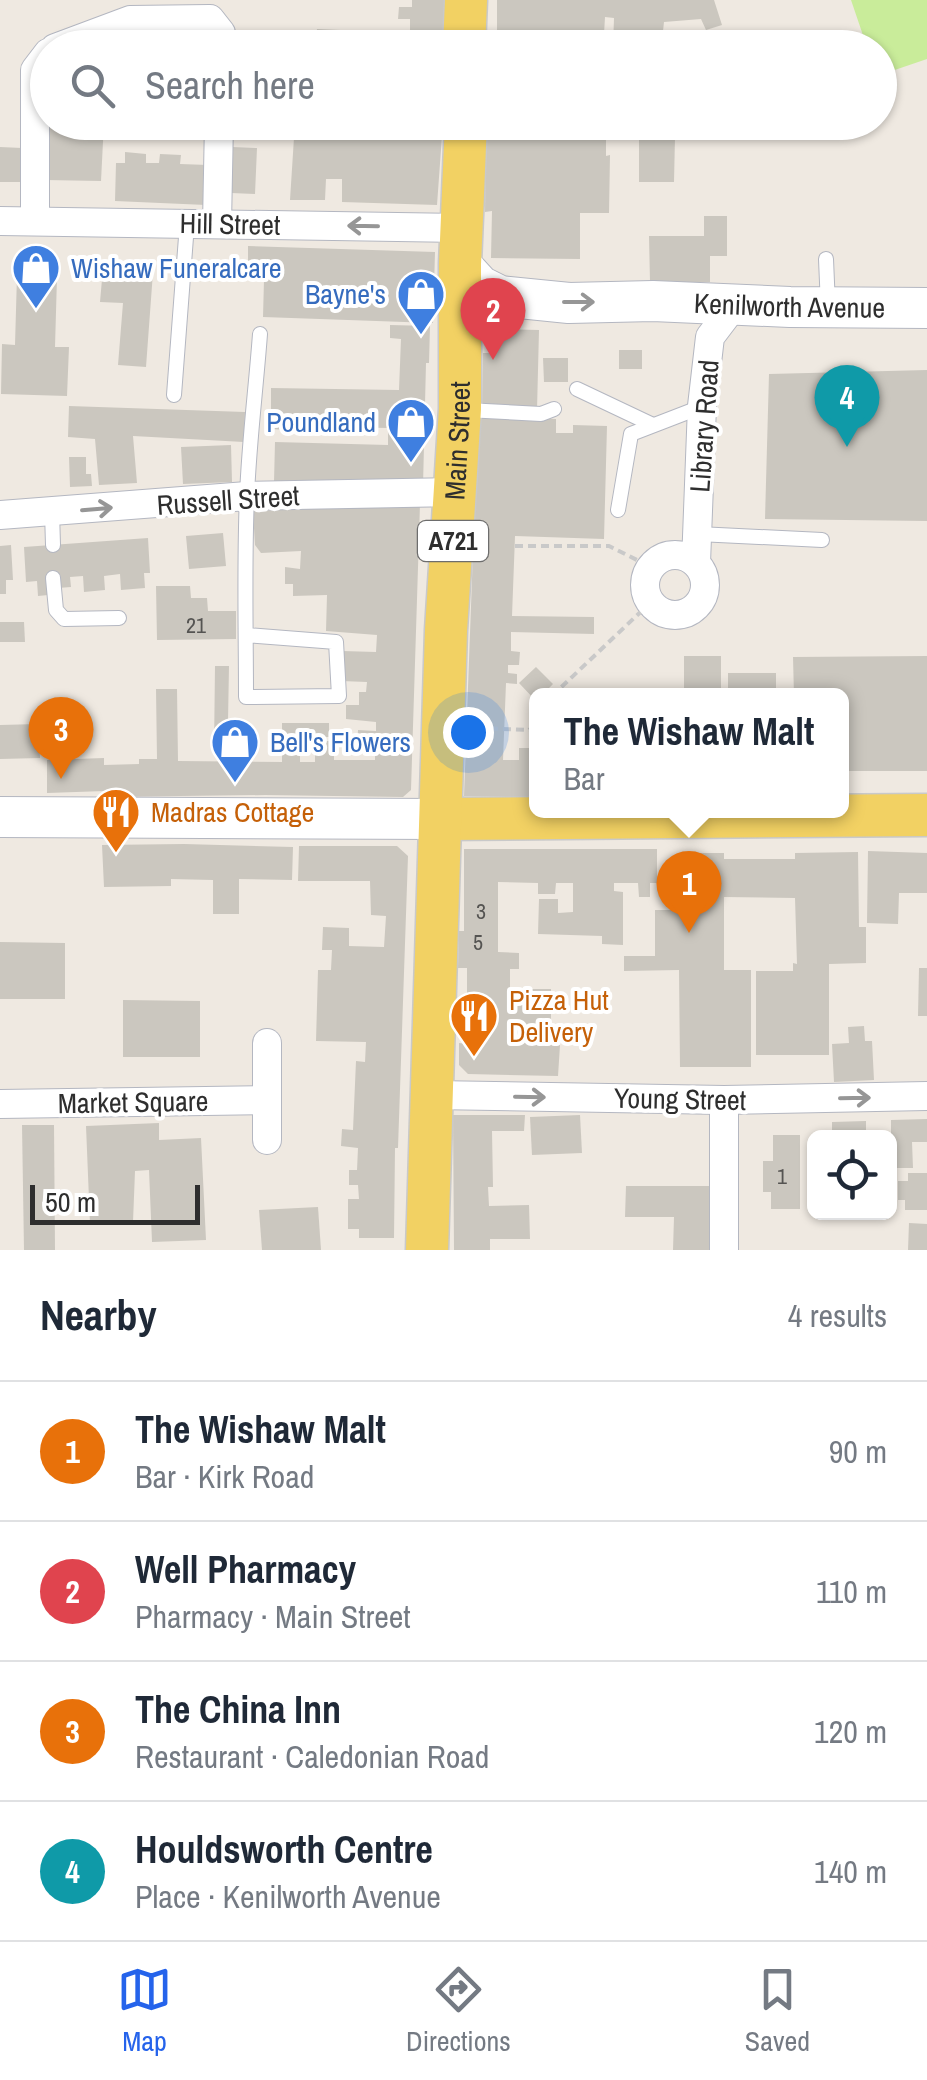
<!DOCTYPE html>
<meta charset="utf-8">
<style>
body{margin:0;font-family:"Archivo Narrow",sans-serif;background:#f6f6f7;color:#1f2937}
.controls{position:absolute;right:30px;bottom:30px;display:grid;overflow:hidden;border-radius:15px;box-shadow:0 2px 8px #0004}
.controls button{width:90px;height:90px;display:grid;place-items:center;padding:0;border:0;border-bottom:2px solid #e0e1e3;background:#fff;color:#1f2937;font:50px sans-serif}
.scale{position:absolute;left:30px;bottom:25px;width:170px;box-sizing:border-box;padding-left:10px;border:5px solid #2e2e2e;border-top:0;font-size:28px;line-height:35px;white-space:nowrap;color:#2e2e2e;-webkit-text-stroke:8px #fff;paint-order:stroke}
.you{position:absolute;left:468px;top:732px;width:35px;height:35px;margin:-25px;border:8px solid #fff;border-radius:50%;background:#1a73e8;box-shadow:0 0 0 15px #1a73e833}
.badge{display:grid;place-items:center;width:65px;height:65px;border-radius:50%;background:#2563eb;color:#fff;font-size:32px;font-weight:700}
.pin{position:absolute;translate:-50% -82px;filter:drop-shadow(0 2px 5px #0008)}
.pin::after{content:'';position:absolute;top:52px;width:35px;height:30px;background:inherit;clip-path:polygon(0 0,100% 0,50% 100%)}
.popup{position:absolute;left:529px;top:688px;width:320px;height:130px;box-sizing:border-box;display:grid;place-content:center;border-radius:15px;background:#fff;filter:drop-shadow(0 2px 8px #0005);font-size:32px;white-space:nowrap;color:#747a83}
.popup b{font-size:38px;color:#1f2937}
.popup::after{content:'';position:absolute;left:50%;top:100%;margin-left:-20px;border:20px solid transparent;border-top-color:#fff}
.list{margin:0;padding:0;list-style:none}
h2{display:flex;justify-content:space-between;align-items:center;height:130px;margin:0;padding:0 40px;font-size:42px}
h2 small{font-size:32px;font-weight:400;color:#747a83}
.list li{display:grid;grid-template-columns:65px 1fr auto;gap:30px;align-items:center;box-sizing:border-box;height:140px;padding:0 40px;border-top:2px solid #e0e1e3}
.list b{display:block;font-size:38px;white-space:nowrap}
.list p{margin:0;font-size:32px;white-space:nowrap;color:#747a83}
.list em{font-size:32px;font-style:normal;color:#747a83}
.icon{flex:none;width:55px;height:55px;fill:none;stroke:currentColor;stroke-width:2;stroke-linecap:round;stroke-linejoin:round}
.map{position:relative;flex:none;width:927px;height:1250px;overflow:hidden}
.search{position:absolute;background:#fff;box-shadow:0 2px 8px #0004;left:30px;right:30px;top:30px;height:110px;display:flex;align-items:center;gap:25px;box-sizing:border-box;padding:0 35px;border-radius:55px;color:#747a83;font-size:38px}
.sheet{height:690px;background:#fff}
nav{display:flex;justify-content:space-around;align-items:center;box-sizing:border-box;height:140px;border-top:2px solid #e0e1e3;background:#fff;font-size:28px;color:#747a83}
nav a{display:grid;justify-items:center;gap:5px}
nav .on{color:#2563eb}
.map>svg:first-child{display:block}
</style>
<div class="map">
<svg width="927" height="1250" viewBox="0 0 927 1250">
<rect width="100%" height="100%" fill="#efe9e1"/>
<!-- pitch -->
<polygon fill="#c9ec9a" points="851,0 927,0 927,59 880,75 880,48 867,47"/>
<!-- building -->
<g fill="#cbc7bf">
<polygon points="412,0 447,0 446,48 315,48 317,29 410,33 410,19 398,19 399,7 412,7"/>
<polygon points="497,0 714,0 722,25 706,30 701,19 664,22 662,40 613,48 614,18 605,17 604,34 497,34"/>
<polygon points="46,122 104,122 101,181 45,180"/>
<polygon points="295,122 443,122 437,205 342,202 342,179 326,179 325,200 290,200"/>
<polygon points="486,122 606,122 606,156 610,155 609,213 580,213 580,259 491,258 492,211 485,212"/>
<polygon points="639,137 675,137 674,182 639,182"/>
<polygon points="208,146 257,148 255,194 207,192 206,205 115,201 116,163 125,163 125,152 146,154 146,163 159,163 160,154 181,155 180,164 208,165"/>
<polygon points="0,147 22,148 22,182 0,182"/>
<polygon points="704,216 727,216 727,256 710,256 710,282 650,282 649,236 704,236"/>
<polygon points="248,246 435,252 433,323 263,317 264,280 248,280"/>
<polygon points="103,268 153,272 146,367 118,365 123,303 100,302"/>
<polygon points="17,275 57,277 55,347 69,347 67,396 1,394 2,344 15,345"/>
<polygon points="390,325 430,326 429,363 426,363 423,486 274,482 275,442 388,445 388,428 288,426 287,430 271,429 271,388 399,390 401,339 390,338"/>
<polygon points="496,329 539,330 537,410 482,409 483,353 496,353"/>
<rect x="619" y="350" width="23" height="19"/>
<polygon points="543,358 568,358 568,382 544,382"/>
<polygon points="927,370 927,521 765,519 769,374"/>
<polygon points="69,406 245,412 244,442 133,436 137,483 99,485 95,439 68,437"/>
<polygon points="478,416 556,419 556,433 573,433 573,425 607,426 604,539 515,536 512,616 594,617 594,634 511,632 511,651 520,652 519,665 508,665 508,673 517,674 517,684 506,683 503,760 519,760 519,748 530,748 530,760 536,761 536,796 464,796"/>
<polygon points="231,445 232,482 183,484 181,447"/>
<polygon points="69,457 86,457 86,474 91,474 92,486 70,487"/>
<polygon points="420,504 411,790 403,797 265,795 105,797 105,791 47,793 47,760 104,758 104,765 139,764 139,759 157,759 156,689 177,689 178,761 282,762 282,723 329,723 329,737 307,737 307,747 300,747 300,762 315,762 315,741 329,741 329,755 334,755 334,760 375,760 375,751 357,750 358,730 376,731 376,722 346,719 346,705 359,705 359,692 366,692 367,682 341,681 342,651 376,652 377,635 326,631 327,595 293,596 293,584 285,584 285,567 300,569 301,551 261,553 255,545 253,511"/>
<polygon points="223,533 226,566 189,569 186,536"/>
<polygon points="148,538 150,573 144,573 145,588 121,590 120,574 104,576 105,590 84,592 83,576 70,577 71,587 58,588 47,579 48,595 38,596 37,581 26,582 24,547"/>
<polygon points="11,545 13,580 6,580 6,594 0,594 0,546"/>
<polygon points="156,586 190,586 191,598 207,598 208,611 236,611 236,639 157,640"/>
<polygon points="0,622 24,622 25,642 0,642"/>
<polygon points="684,656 721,656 721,693 684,696"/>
<polygon points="927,656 927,771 842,771 842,696 794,696 793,657"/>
<polygon points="215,666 229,666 228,721 245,721 244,749 214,749"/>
<polygon points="536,667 553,684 541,696 536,696 536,701 519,683"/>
<rect x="728" y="673" width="48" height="23"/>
<polygon points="38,724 40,758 0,759 0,725"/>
<polygon points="184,844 293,847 292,880 239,879 239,914 213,914 213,880 171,879 171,886 104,887 102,845"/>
<polygon points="299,846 397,846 408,856 398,1148 395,1148 394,1238 359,1238 359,1229 348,1229 348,1199 359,1199 358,1185 349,1185 349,1170 357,1170 358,1148 341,1146 342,1129 353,1130 356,1061 365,1062 366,1042 316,1041 318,970 331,970 332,950 322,950 323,927 349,928 349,946 384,947 386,916 371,915 370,881 298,881"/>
<polygon points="464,849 657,849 657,883 650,883 650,897 639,897 638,883 614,883 614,891 623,892 623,945 602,944 602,936 538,934 539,899 558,899 558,913 573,912 573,883 556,883 555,894 538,894 538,883 498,882 498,952 519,953 519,969 510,969 510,989 551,989 551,1044 560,1045 558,1076 468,1074 459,1065 459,1043 467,1044 467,968 458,968 459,931 464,931"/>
<polygon points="868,851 927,853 927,893 899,893 898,924 867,923"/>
<polygon points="858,852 859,927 866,927 866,963 829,964 829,1055 756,1055 756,971 793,971 793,963 797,964 795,898 724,897 724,970 751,970 751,1067 680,1067 679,970 624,971 624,956 655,956 655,910 682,910 682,853 724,853 724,859 795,859 795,853"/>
<polygon points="0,942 65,943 65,999 0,999"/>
<polygon points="919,968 927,968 927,1016 918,1016"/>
<polygon points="123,1000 200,1001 200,1057 123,1057"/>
<polygon points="864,1026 865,1041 872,1041 874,1080 834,1082 832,1044 849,1043 848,1027"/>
<polygon points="453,1115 525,1115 524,1131 492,1131 493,1187 488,1187 489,1206 529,1205 530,1239 490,1239 490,1250 454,1250"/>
<polygon points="580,1115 582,1153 532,1155 530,1117"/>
<polygon points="927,1119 927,1142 912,1142 913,1168 891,1168 891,1120"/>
<polygon points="866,1121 866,1138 832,1138 832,1122"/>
<polygon points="159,1123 159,1140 201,1138 206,1240 152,1242 149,1170 135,1171 133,1222 90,1224 86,1126"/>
<polygon points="22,1125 54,1125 55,1250 24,1250"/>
<polygon points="773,1135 800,1135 800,1209 771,1209 771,1192 763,1192 763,1161 773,1161"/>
<polygon points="908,1173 927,1173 927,1210 905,1210 905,1200 898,1200 898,1181 908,1181"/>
<polygon points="626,1186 709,1186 709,1250 673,1250 674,1217 625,1217"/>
<polygon points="318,1207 321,1250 262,1250 259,1210"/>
<polygon points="909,1223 927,1224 927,1250 908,1250"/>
</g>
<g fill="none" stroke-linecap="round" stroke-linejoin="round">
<!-- service casing -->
<g stroke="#b4b7c1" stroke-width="16">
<g id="service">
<polyline points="826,259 828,306"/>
<polyline points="577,389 653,425"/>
<polyline points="174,395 187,224"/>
<polyline points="466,410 541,414 554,409"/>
<polyline points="618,510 631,434 701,407"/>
<polyline points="52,512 53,545"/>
<polyline points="698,534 822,540"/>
<polyline points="53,578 56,610 64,619 119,618"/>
<path d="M246,635l90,7 3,54 -93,1c0,-67 -2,-134 1,-201 2,-54 9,-108 13,-162"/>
</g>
</g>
<!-- minor casing -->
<g stroke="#b4b7c1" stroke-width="30">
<g id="minor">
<polyline points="55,48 130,20 210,19 221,33 221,48"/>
<polyline points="0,221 461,228"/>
<polyline points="35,221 35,70 48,53"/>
<polyline points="217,224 219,122"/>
<polyline points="0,515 247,496 457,492"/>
<circle cx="675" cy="585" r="30"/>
<polyline points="696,563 702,406 710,337 729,312 746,305"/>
<polyline points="433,1095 724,1100 927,1096"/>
<polyline points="0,1104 266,1100"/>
<polyline points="267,1140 267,1043"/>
<polyline points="724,1250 724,1100"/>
</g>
</g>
<!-- secondary casing -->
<g stroke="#b4b7c1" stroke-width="42">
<g id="secondary">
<path id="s1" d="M460,264l20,22 20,10 69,7 84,-2 137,6 137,1"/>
<polyline points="0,817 441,819"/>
</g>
</g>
<!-- primary casing -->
<g stroke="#c9c9c9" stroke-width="45">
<g id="primary">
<polyline points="464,48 466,0"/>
<polyline points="441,819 927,815"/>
<path id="s2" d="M427,1250l19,-620 14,-221v-145l6,-142"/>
</g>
</g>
<!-- path -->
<g stroke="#c9c9c9" stroke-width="4" stroke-dasharray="8 5" stroke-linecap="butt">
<polyline points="515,546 609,546 651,567"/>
<polyline points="552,696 651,602"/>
<polyline points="477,728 529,730 536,724"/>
</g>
<!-- service -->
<use href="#service" stroke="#fff" stroke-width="14"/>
<!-- minor -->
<use href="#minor" stroke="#fff" stroke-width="28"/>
<!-- secondary -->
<use href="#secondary" stroke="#fff" stroke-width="40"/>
<!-- primary -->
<use href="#primary" stroke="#f2d163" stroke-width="42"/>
</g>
<!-- one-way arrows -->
<defs><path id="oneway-shaft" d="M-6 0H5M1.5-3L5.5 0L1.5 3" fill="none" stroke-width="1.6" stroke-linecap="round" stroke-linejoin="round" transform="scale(2.5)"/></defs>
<g stroke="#969696">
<use href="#oneway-shaft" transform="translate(363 226) rotate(-179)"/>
<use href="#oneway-shaft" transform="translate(579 302)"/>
<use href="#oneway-shaft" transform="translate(97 509) rotate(-5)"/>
<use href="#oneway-shaft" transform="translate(530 1097) rotate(1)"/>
<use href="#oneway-shaft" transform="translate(855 1098) rotate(-1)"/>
</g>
<!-- icons -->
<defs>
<g id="shop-pin" transform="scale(2.5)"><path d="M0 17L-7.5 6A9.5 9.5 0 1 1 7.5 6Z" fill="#3f7fe0" stroke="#fff"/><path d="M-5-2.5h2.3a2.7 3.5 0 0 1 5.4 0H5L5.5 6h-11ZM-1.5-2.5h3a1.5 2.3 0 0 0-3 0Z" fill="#fff"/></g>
<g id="restaurant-pin" transform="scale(2.5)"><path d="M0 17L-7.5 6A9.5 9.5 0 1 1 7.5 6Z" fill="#e8710a" stroke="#fff"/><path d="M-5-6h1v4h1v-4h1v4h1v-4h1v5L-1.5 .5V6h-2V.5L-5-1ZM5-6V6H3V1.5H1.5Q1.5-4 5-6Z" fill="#fff"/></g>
</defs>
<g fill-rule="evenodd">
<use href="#shop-pin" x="36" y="268"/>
<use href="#shop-pin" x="421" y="294"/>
<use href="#shop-pin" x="411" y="422"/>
<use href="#shop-pin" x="235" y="742"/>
<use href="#restaurant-pin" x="116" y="812"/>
<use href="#restaurant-pin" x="474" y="1016"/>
</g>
<g text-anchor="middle" stroke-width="8" stroke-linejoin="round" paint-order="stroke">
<!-- number labels -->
<g font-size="22" fill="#555452">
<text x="196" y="633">21</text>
<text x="481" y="919">3</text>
<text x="478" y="950">5</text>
<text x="782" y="1184">1</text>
</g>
<!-- shield labels -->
<rect fill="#fff" stroke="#6d6d6d" stroke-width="2.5" x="418" y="521" width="70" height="40" rx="8"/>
<g font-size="25" font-weight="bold" fill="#2e2e2e">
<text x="453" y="550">A721</text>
</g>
<!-- street labels -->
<g font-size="28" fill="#2e2e2e" stroke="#fff">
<text transform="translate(230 224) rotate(1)" y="10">Hill Street</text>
<text dy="10" stroke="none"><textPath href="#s1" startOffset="342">Kenilworth Avenue</textPath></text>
<text transform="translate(704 426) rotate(-86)" y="10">Library Road</text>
<text dy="10" stroke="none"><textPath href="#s2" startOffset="810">Main Street</textPath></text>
<text transform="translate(228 500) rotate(-4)" y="10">Russell Street</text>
<text transform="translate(680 1099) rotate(1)" y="10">Young Street</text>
<text transform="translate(133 1102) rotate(-1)" y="10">Market Square</text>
</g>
<!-- shop labels -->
<g font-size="28" fill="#366cbe" stroke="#fff" text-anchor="start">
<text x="71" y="278">Wishaw Funeralcare</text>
<text x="386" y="304" text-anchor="end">Bayne's</text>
<text x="376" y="432" text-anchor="end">Poundland</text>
<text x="270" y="752">Bell's Flowers</text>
</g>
<!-- food labels -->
<g font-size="28" fill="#c56008" stroke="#fff" text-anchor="start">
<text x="151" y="822">Madras Cottage</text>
<text x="509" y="1010">Pizza Hut<tspan x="509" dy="32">Delivery</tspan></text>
</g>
</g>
</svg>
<div class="controls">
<button><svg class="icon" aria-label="locate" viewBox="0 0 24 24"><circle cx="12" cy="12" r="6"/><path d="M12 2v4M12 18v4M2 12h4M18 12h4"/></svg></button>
</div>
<div class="scale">50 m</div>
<div class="you"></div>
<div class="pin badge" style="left:689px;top:933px;background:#e8710a">1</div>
<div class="popup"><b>The Wishaw Malt</b>Bar</div>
<div class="pin badge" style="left:493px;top:360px;background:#e0444e">2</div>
<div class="pin badge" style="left:61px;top:779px;background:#e8710a">3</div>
<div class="pin badge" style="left:847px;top:447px;background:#0f9aa8">4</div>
<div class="search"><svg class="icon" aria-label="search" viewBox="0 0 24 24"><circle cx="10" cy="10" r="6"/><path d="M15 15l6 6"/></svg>Search here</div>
</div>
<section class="sheet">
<h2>Nearby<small>4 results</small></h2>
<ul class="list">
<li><span class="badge" style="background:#e8710a">1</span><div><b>The Wishaw Malt</b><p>Bar · Kirk Road</p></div><em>90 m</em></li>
<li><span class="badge" style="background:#e0444e">2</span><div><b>Well Pharmacy</b><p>Pharmacy · Main Street</p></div><em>110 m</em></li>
<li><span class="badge" style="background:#e8710a">3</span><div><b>The China Inn</b><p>Restaurant · Caledonian Road</p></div><em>120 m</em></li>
<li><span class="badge" style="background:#0f9aa8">4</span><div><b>Houldsworth Centre</b><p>Place · Kenilworth Avenue</p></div><em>140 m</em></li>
</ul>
</section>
<nav>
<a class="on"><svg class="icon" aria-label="map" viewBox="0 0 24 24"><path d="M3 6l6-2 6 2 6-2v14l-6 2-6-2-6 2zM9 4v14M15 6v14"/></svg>Map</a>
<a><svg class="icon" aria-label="directions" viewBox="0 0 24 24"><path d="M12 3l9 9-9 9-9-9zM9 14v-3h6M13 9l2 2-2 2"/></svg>Directions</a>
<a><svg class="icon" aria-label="saved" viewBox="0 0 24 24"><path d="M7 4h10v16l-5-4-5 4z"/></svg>Saved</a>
</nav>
